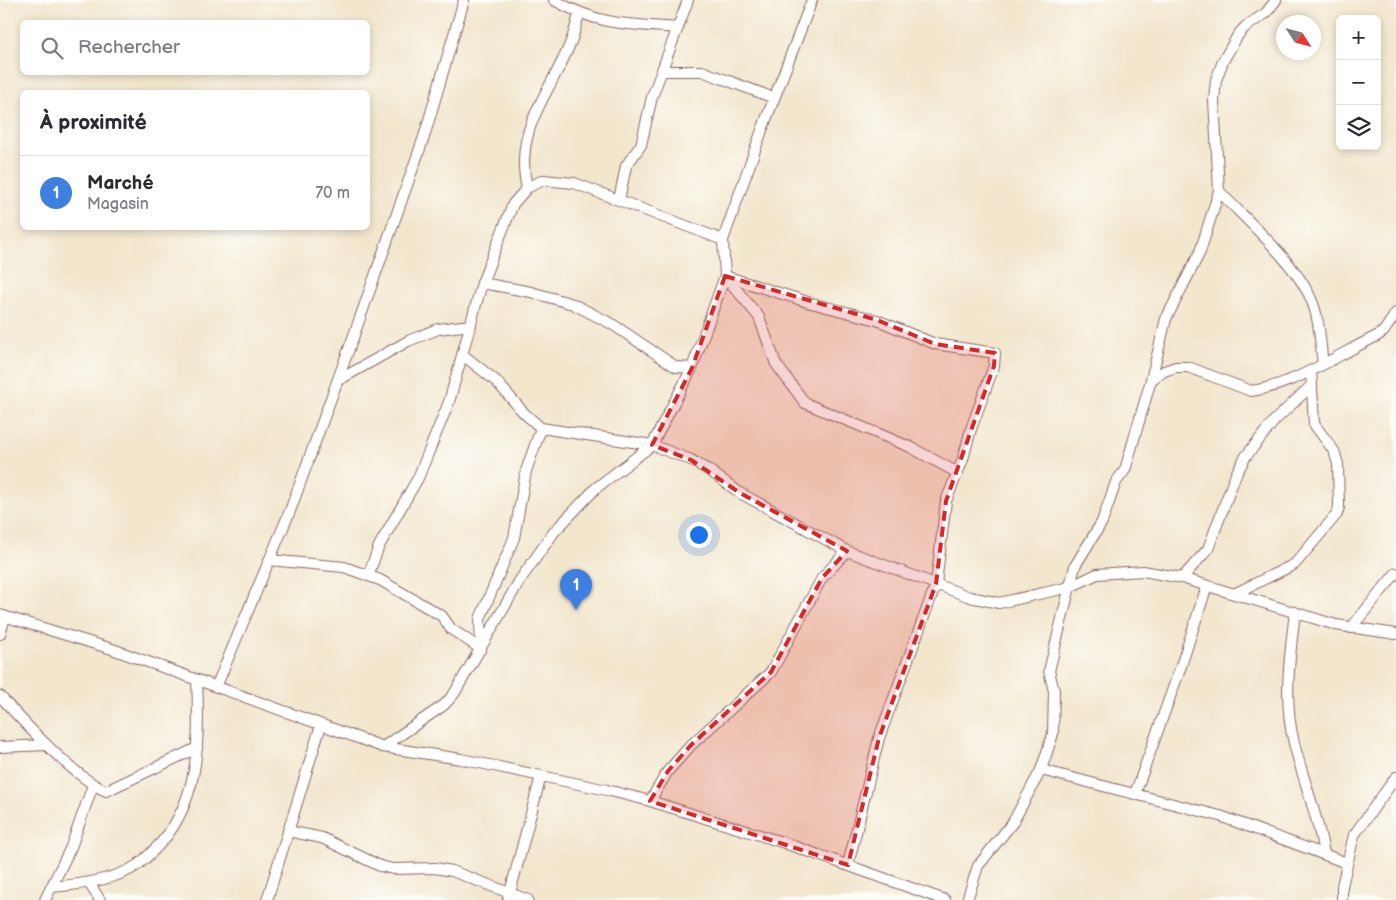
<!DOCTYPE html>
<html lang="fr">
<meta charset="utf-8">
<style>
body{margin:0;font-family:"Balsamiq Sans",sans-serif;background:#f7f7f7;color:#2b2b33}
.controls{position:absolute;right:15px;top:15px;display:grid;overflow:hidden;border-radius:8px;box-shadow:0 2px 8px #0003}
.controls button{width:45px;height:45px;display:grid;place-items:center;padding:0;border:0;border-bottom:1px solid #e1e1e2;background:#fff;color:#2b2b33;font:25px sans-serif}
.compass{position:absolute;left:1276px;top:15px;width:45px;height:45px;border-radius:50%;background:#fff;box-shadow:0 2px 8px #0003;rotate:126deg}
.you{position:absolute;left:698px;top:534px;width:18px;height:18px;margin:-12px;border:4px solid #fff;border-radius:50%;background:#1a73e8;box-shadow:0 0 0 8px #1a73e833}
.badge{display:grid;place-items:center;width:32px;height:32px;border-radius:50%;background:#1f6fb2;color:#fff;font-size:16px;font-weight:700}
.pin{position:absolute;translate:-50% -41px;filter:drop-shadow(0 1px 2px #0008)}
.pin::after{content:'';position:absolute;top:26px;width:18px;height:15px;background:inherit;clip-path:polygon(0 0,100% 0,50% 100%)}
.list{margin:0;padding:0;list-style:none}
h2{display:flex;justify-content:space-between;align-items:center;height:65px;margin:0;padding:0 20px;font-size:21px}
h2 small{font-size:16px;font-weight:400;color:#7c7c81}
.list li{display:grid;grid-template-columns:32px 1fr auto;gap:15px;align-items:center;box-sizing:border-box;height:75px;padding:0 20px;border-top:1px solid #e1e1e2}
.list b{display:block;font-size:19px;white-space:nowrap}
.list p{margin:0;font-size:16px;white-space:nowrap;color:#7c7c81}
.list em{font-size:16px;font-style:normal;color:#7c7c81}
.icon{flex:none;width:28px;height:28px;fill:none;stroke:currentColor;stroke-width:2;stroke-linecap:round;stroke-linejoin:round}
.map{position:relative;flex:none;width:1396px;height:900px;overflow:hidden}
.search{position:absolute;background:#fff;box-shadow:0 2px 8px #0003;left:20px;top:20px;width:350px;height:55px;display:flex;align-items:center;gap:12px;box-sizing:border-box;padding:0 18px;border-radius:8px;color:#7c7c81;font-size:19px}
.panel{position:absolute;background:#fff;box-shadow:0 2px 8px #0003;left:20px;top:90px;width:350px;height:140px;border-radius:8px}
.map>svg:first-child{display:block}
</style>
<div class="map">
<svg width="1396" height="900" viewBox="0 0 1396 900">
<rect width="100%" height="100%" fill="#fdfcf7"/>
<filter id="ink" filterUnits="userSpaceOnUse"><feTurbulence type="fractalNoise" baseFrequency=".02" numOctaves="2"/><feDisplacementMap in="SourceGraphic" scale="10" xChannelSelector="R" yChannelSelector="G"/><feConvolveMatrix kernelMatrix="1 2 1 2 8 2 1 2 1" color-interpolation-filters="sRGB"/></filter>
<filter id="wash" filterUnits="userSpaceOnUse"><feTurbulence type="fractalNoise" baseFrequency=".0096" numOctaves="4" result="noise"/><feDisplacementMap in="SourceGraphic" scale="20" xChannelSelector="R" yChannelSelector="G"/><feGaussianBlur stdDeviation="1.12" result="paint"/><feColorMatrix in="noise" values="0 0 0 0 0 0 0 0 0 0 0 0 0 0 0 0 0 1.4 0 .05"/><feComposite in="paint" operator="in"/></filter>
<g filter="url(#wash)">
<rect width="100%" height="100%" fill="#f2e6cd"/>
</g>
<g filter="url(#ink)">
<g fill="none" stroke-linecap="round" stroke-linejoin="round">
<!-- street casing -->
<g stroke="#856564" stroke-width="12">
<g id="street">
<path d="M554,0c46,26 73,24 124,28"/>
<polyline points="662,71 702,71 774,98"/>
<path d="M527,188c-14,-59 23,-94 43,-144 4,-9 6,-20 9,-29"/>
<path d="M1219,191c28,30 76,71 92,108 9,20 9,44 12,65"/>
<polyline points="619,200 626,166 641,145 652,97 688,0"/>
<polyline points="725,276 811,303 877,320 935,344 995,353 994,366 971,429 963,459 946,501 936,584 879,738 848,865"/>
<polyline points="726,277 759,317 776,364 805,403 910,447 958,473"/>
<polyline points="482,283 531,292 573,304 612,324 676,367 692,368"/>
<polyline points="463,355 496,381 524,413 541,428 652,445 691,460 710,471 740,493 847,551"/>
<polyline points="1151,380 1166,319 1200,252 1219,191 1214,100 1216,80 1223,61 1238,35 1245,27 1266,13 1276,0"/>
<polyline points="337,381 408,341 438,329 471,325"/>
<polyline points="269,560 344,567 380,580 442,616 451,629 481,649"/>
<polyline points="368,576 379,546 418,478 449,402 482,283 513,204 527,188 543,180 574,183 723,240"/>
<polyline points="1182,578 1208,549 1236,474 1246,456 1275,420 1311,386"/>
<polyline points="1234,594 1295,564 1337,514 1339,507 1338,464 1334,451 1314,424 1311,371"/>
<path d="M1295,612c-5,43 -12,88 -1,131 9,37 24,72 30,111"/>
<polyline points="0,615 112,649 383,747 461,759 607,790 650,801 782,842 945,900"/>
<polyline points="1351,628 1396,573"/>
<polyline points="0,634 5,617"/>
<polyline points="481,648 480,619 514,538 526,471 541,428"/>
<polyline points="216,687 290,511 354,335 424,137 464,0"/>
<path d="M0,696c23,26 75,82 106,95l91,-43"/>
<polyline points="0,747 47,745"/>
<polyline points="383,747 444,705 454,694 520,580 554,532 596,488 652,445 692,368 725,276 723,240 762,130 812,0"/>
<polyline points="1041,770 1220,816 1347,863"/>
<polyline points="1135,794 1180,669 1207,586"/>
<polyline points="650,801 668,771 691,745 771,672 822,578 847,551 970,597 999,603 1070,587 1097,574 1143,571 1182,578 1336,625 1396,634"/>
<polyline points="288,831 322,838 380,866 393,869 435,868 452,871 528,900"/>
<polyline points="89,883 100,900"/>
<path d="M52,887c24,-2 63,-7 84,-21 6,-4 12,-10 17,-15 47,-44 47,-110 44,-171"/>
<polyline points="45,900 71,847 93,785"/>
<polyline points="267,900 321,725"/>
<polyline points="508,900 541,776"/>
<path d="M967,900l11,-34 35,-44 28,-52 12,-36 1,-43 -5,-20 26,-105 27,-44 14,-40 9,-12 26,-90 13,-9 12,-4h12l63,24c44,-6 86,-36 126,-55l7,-5 12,-18"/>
<polyline points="1342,900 1342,886 1354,835 1396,777"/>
</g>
</g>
<!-- street -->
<use href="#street" stroke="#fff" stroke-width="10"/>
</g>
</g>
<!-- marked area -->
<path fill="#d62828" fill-opacity="0.2" stroke="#d62828" stroke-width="4" stroke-dasharray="10 6" stroke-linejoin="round" d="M725,276l152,44 58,24 60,9 -1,13 -48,135 -10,83 -57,154 -31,127 -198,-64 18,-30 23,-26 80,-73 51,-94 25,-27 -107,-58 -49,-33 -39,-15 40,-77z"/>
</svg>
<div class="controls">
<button>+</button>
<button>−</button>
<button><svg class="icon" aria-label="layers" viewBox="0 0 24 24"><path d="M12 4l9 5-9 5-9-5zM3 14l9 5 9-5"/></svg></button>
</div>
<svg class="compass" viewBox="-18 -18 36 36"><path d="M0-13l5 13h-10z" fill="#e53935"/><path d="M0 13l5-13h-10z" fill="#7c7c81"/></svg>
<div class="you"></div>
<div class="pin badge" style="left:576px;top:610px;background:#3f7fe0">1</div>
<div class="search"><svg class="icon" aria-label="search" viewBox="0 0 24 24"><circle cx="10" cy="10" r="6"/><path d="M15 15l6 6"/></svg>Rechercher</div>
<section class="panel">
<h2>À proximité<small></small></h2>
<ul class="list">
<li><span class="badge" style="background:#3f7fe0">1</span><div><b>Marché</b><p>Magasin</p></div><em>70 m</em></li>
</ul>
</section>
</div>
